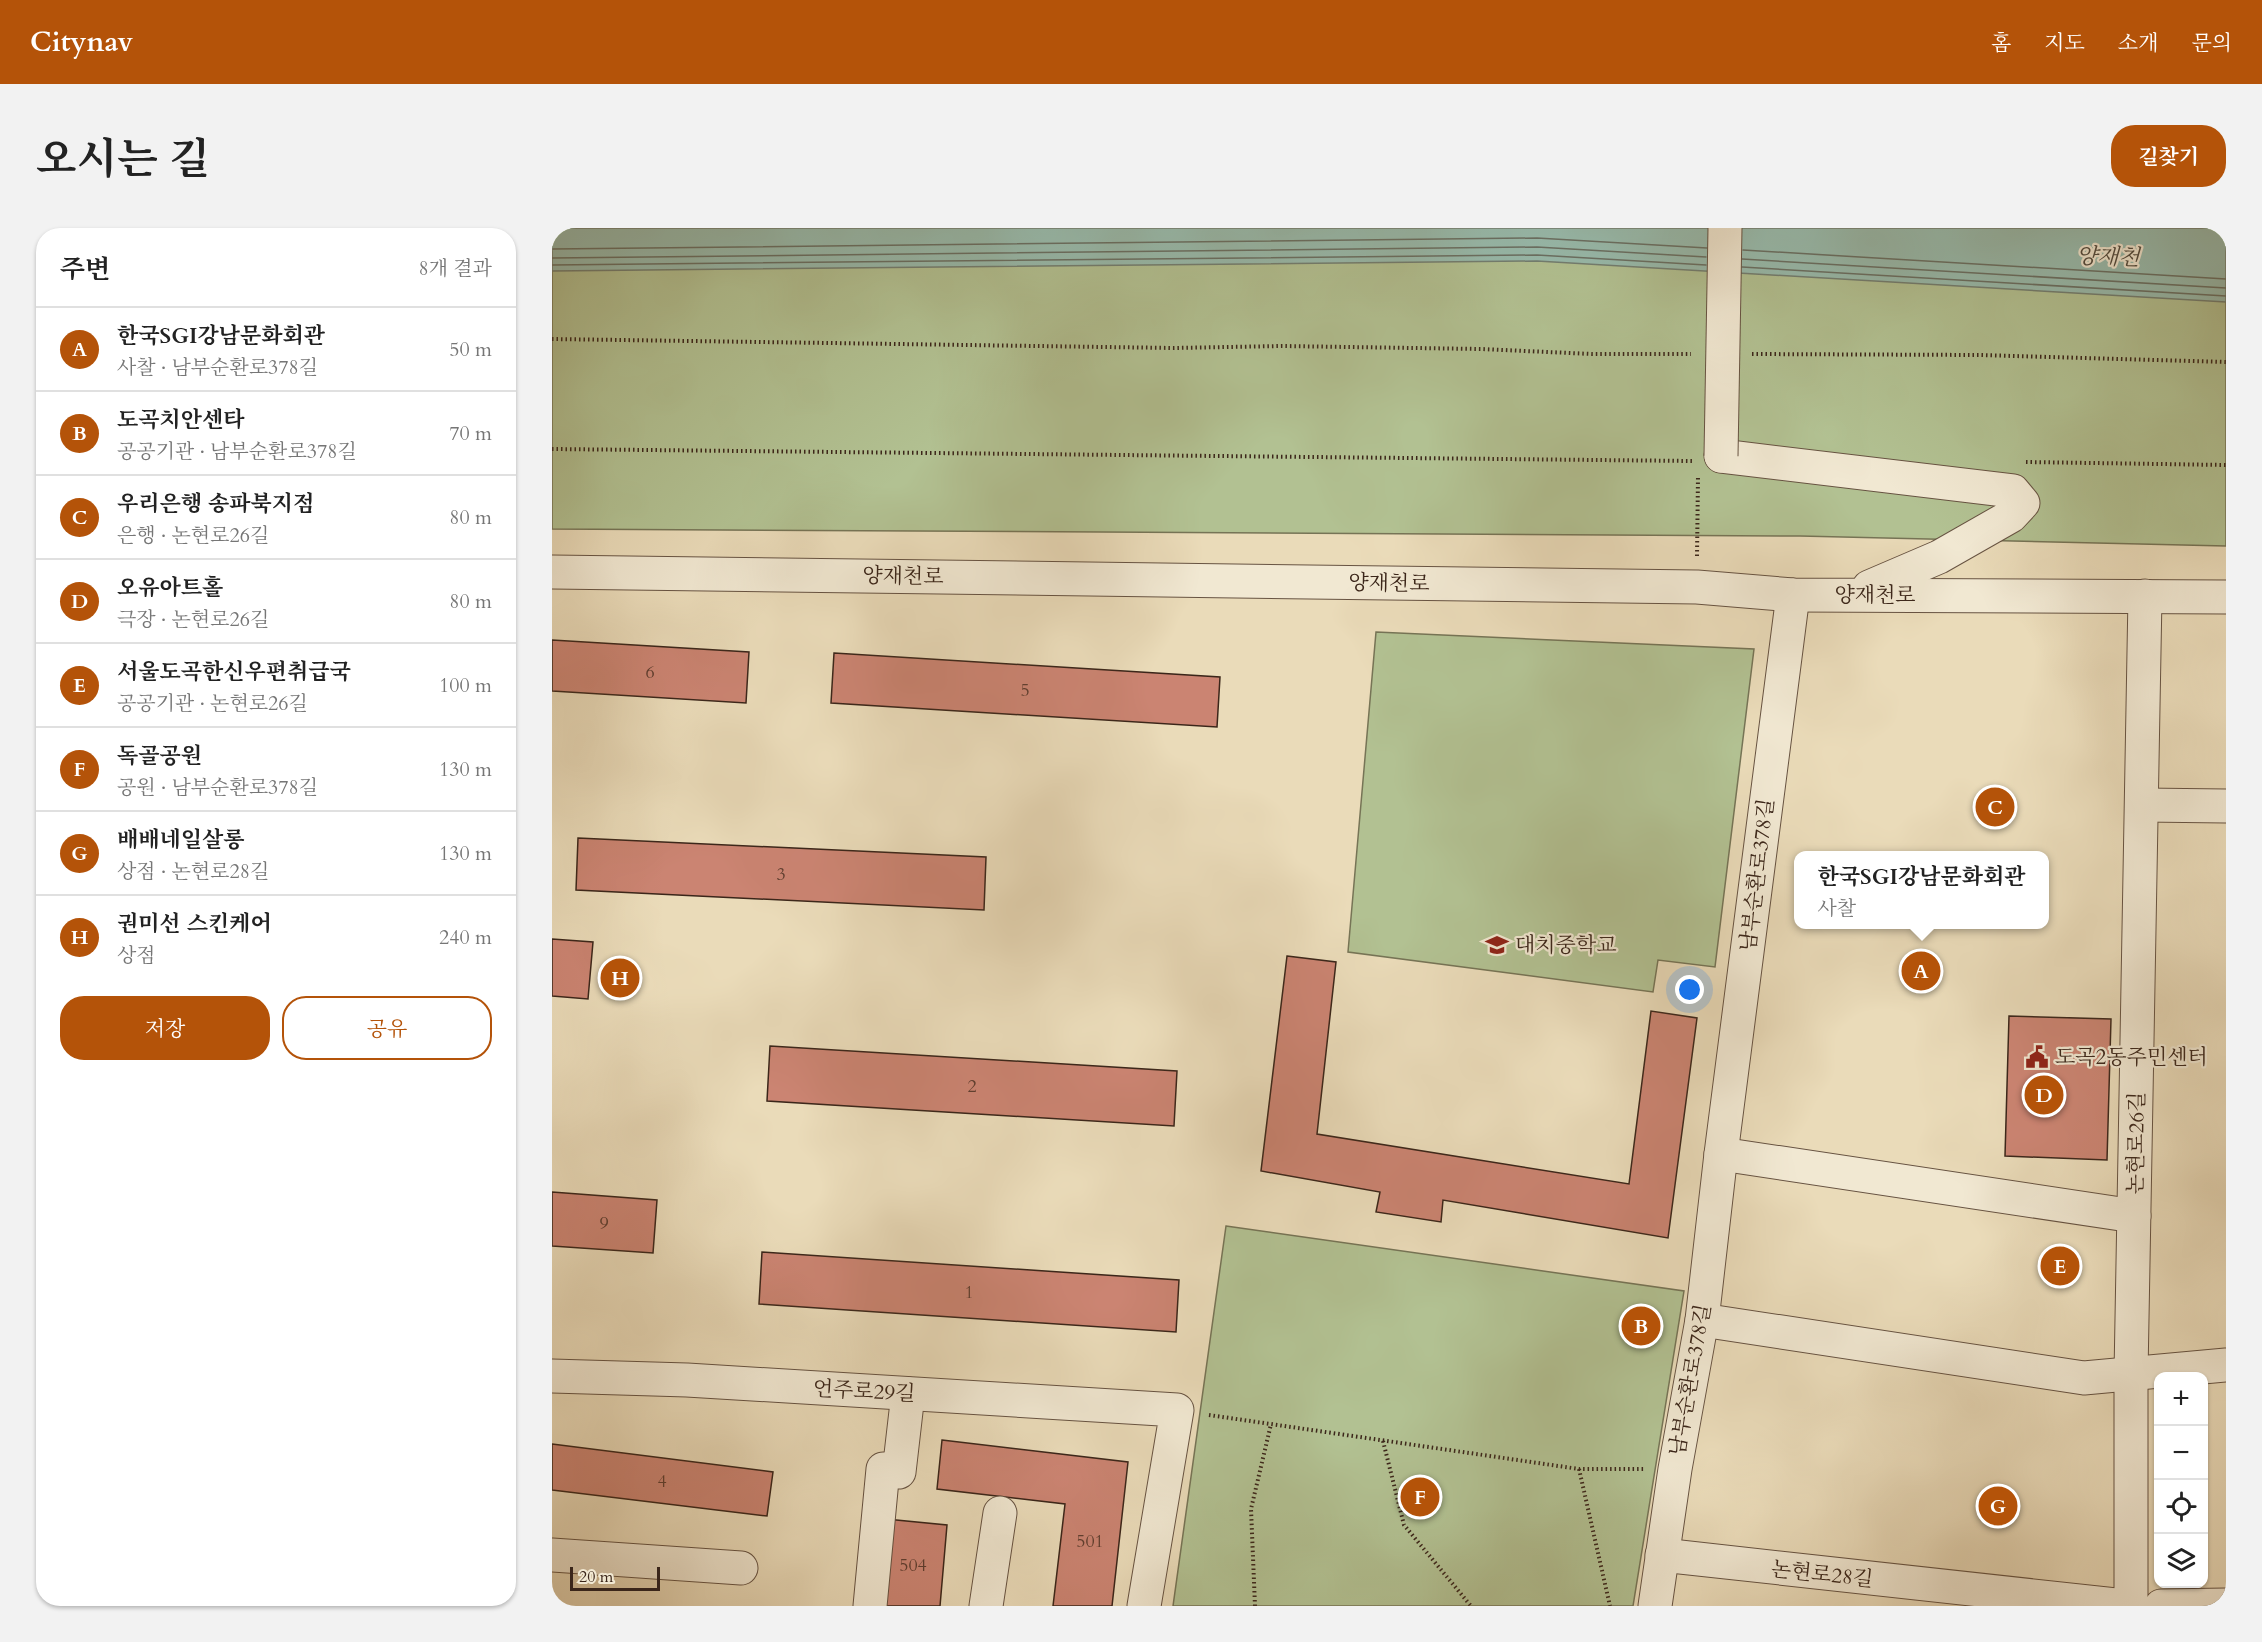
<!DOCTYPE html>
<html lang="ko">
<meta charset="utf-8">
<style>
body{margin:0;font-family:Cardo,"Noto Serif KR",serif;background:#f2f2f2;color:#222}
.controls{position:absolute;right:18px;bottom:18px;display:grid;overflow:hidden;border-radius:12px;box-shadow:0 2px 4px #0004}
.controls button{width:54px;height:54px;display:grid;place-items:center;padding:0;border:0;border-bottom:2px solid #e0e0e0;background:#fff;color:#222;font:30px sans-serif}
.scale{position:absolute;left:18px;bottom:15px;width:90px;box-sizing:border-box;padding-left:6px;border:3px solid #3b261a;border-top:0;font-size:16px;line-height:21px;white-space:nowrap;color:#3b261a;-webkit-text-stroke:4px #f1e8d2;paint-order:stroke}
.you{position:absolute;left:1138px;top:762px;width:21px;height:21px;margin:-15px;border:4px solid #fff;border-radius:50%;background:#1a73e8;box-shadow:0 0 0 9px #1a73e833}
.badge{display:grid;place-items:center;width:39px;height:39px;border-radius:50%;background:#b45309;color:#fff;font-size:20px;font-weight:700}
.pin{position:absolute;translate:-50% -50%;border:3px solid #fff;box-shadow:0 2px 6px #0006}
.popup{position:absolute;left:1242px;top:623px;width:255px;height:78px;box-sizing:border-box;display:grid;place-content:center;border-radius:12px;background:#fff;filter:drop-shadow(0 2px 4px #0005);font-size:20px;white-space:nowrap;color:#767676}
.popup b{font-size:22px;color:#222}
.popup::after{content:'';position:absolute;left:50%;top:100%;margin-left:-12px;border:12px solid transparent;border-top-color:#fff}
.list{margin:0;padding:0;list-style:none}
h2{display:flex;justify-content:space-between;align-items:center;height:78px;margin:0;padding:0 24px;font-size:26px}
h2 small{font-size:20px;font-weight:400;color:#767676}
.list li{display:grid;grid-template-columns:39px 1fr auto;gap:18px;align-items:center;box-sizing:border-box;height:84px;padding:0 24px;border-top:2px solid #e0e0e0}
.list b{display:block;font-size:22px;white-space:nowrap}
.list p{margin:0;font-size:20px;white-space:nowrap;color:#767676}
.list em{font-size:20px;font-style:normal;color:#767676}
.actions{display:flex;gap:12px;padding:18px 24px}
.actions a{flex:1;padding:14px 0;border:2px solid #b45309;border-radius:24px;text-align:center;font-size:21px;color:#b45309}
.actions .main{background:#b45309;color:#fff}
.icon{flex:none;width:33px;height:33px;fill:none;stroke:currentColor;stroke-width:2;stroke-linecap:round;stroke-linejoin:round}
.map{position:relative;flex:none;width:1674px;height:1378px;overflow:hidden;border-radius:24px}
header{display:flex;align-items:center;gap:36px;box-sizing:border-box;height:84px;padding:0 30px;background:#b45309;color:#fff}
header strong{font-size:28px}
nav{display:flex;gap:33px;margin-inline-start:auto;font-size:21px}
.intro{display:flex;align-items:center;justify-content:space-between;box-sizing:border-box;height:144px;padding:0 36px}
h1{margin:0;font-size:42px}
.button{padding:15px 27px;border-radius:24px;background:#b45309;color:#fff;font-size:21px;font-weight:700}
main{display:flex;gap:36px;padding:0 36px}
aside{flex:1;background:#fff;border-radius:24px;box-shadow:0 2px 4px #0004}
.map>svg:first-child{display:block}
</style>
<header>
<strong>Citynav</strong>
<nav><a>홈</a><a>지도</a><a>소개</a><a>문의</a></nav>
</header>
<div class="intro"><h1>오시는 길</h1><a class="button">길찾기</a></div>
<main>
<aside>
<h2>주변<small>8개 결과</small></h2>
<ul class="list">
<li><span class="badge">A</span><div><b>한국SGI강남문화회관</b><p>사찰 · 남부순환로378길</p></div><em>50 m</em></li>
<li><span class="badge">B</span><div><b>도곡치안센타</b><p>공공기관 · 남부순환로378길</p></div><em>70 m</em></li>
<li><span class="badge">C</span><div><b>우리은행 송파북지점</b><p>은행 · 논현로26길</p></div><em>80 m</em></li>
<li><span class="badge">D</span><div><b>오유아트홀</b><p>극장 · 논현로26길</p></div><em>80 m</em></li>
<li><span class="badge">E</span><div><b>서울도곡한신우편취급국</b><p>공공기관 · 논현로26길</p></div><em>100 m</em></li>
<li><span class="badge">F</span><div><b>독골공원</b><p>공원 · 남부순환로378길</p></div><em>130 m</em></li>
<li><span class="badge">G</span><div><b>배배네일살롱</b><p>상점 · 논현로28길</p></div><em>130 m</em></li>
<li><span class="badge">H</span><div><b>권미선 스킨케어</b><p>상점</p></div><em>240 m</em></li>
</ul>
<div class="actions"><a class="main">저장</a><a>공유</a></div>
</aside>
<div class="map">
<svg width="1674" height="1378" viewBox="0 0 1674 1378">
<rect width="100%" height="100%" fill="#eadbb9"/>
<filter id="stains"><feTurbulence type="fractalNoise" baseFrequency=".00333" numOctaves="4"/><feColorMatrix values="0 0 0 0 .2 0 0 0 0 .09 0 0 0 0 .02 0 0 0 .5 -.17"/></filter>
<radialGradient id="worn" r=".72"><stop offset=".6" stop-color="#630" stop-opacity="0"/><stop offset="1" stop-color="#630" stop-opacity=".3"/></radialGradient>
<!-- green -->
<g fill="#b2c192" stroke="#767456" stroke-width="1.5">
<polygon points="0,0 1674,0 1674,318 1248,308 0,301"/>
<polygon points="824,404 1202,421 1163,739 1106,732 1101,764 796,724"/>
<polygon points="674,998 1132,1063 1081,1378 621,1378"/>
</g>
<!-- water -->
<polygon fill="#98bbad" stroke="#737f72" stroke-width="1.5" points="0,0 1674,0 1674,74 985,33 0,43"/>
<g fill="none" stroke-linecap="round" stroke-linejoin="round">
<!-- shore -->
<g stroke="#6a7064" stroke-width="1.5">
<polyline points="0,21 985,10 1155,20"/>
<polyline points="1191,22 1674,51"/>
<polyline points="0,30 985,19 1154,29"/>
<polyline points="1190,31 1674,60"/>
<polyline points="0,37 985,27 1154,37"/>
<polyline points="1190,39 1674,68"/>
</g>
</g>
<!-- building -->
<g fill="#cb8472" stroke="#3b261a" stroke-width="1.5">
<polygon points="0,412 197,424 194,475 0,463"/>
<polygon points="282,425 668,449 665,499 279,475"/>
<polygon points="26,610 434,629 432,682 24,662"/>
<polygon points="0,711 41,714 36,771 0,768"/>
<polygon points="735,728 784,734 765,906 1077,956 1099,783 1145,790 1116,1010 891,972 889,994 824,984 828,964 709,943"/>
<polygon points="1457,788 1559,791 1555,932 1453,928"/>
<polygon points="218,818 625,843 622,898 215,873"/>
<polygon points="0,964 105,972 101,1025 0,1018"/>
<polygon points="210,1024 627,1052 624,1104 207,1076"/>
<polygon points="390,1212 576,1234 560,1378 501,1378 513,1276 385,1261"/>
<polygon points="0,1216 221,1244 215,1288 0,1262"/>
<polygon points="334,1291 395,1297 388,1378 326,1378"/>
</g>
<g fill="none" stroke-linecap="round" stroke-linejoin="round">
<!-- minor casing -->
<g stroke="#675342" stroke-width="35">
<g id="minor">
<polyline points="1169,228 1461,263 1471,275 1459,288 1387,329 1317,359"/>
<polyline points="0,344 1145,359 1241,367 1674,369"/>
<polyline points="1591,577 1674,578"/>
<polyline points="1169,926 1582,988"/>
<polyline points="1150,1092 1532,1150 1674,1137"/>
<polyline points="0,1148 135,1152 625,1182 592,1378"/>
<polyline points="0,1327 189,1340"/>
<polyline points="1110,1327 1573,1378"/>
<polyline points="318,1378 331,1241 347,1244 356,1166"/>
<polyline points="434,1378 448,1285"/>
<polyline points="1103,1378 1123,1241 1150,1092 1169,926 1241,367"/>
<polyline points="1579,1378 1579,1146 1593,368"/>
<polyline points="1609,1378 1674,1377"/>
</g>
</g>
<!-- path -->
<g stroke="#3b261a" stroke-width="4" stroke-dasharray="1.5 3" stroke-linecap="butt">
<polyline points="0,111 622,120 730,118 929,121 1040,126 1139,126"/>
<polyline points="1200,126 1427,127 1674,134"/>
<polyline points="0,221 1140,233"/>
<polyline points="1474,234 1674,237"/>
<polyline points="1145,328 1146,249"/>
<polyline points="657,1187 1027,1241 1092,1241"/>
<polyline points="831,1213 852,1297 919,1378"/>
<polyline points="1027,1241 1058,1378"/>
<polyline points="703,1378 699,1281 719,1196"/>
</g>
<!-- minor -->
<use href="#minor" stroke="#f1e8d2" stroke-width="33"/>
<!-- minor-bridge casing -->
<g stroke="#675342" stroke-width="35" stroke-linecap="butt">
<polyline id="minor-bridge" points="1169,228 1173,0"/>
</g>
<!-- minor-bridge -->
<use href="#minor-bridge" stroke="#f1e8d2" stroke-width="33"/>
</g>
<!-- icons -->
<defs>
<g id="school-bare" transform="scale(1.8)"><path d="M0-5L7-2L0 1L-7-2ZM-4 1L0 2.5L4 1V4Q0 6-4 4Z" fill="#8f2418" stroke="#f1e8d2" stroke-width="2.5" paint-order="stroke"/></g>
<g id="civic-bare" transform="scale(1.8)"><path d="M-.6-6.5H3V-4.5H.6V-3L4-1V1h2V6H-6V1h2V-1L-.6-3ZM-1.2 2.5V6h2.4V2.5Z" fill="#8f2418" stroke="#f1e8d2" stroke-width="2.5" paint-order="stroke"/></g>
</defs>
<g fill-rule="evenodd">
<use href="#school-bare" x="945" y="717"/>
<use href="#civic-bare" x="1485" y="829"/>
</g>
<g text-anchor="middle" stroke-width="4.5" stroke-linejoin="round" paint-order="stroke">
<!-- number labels -->
<g font-size="18" fill="#5f3e30">
<text x="98" y="450">6</text>
<text x="473" y="468">5</text>
<text x="229" y="652">3</text>
<text x="420" y="864">2</text>
<text x="52" y="1001">9</text>
<text x="417" y="1070">1</text>
<text x="110" y="1259">4</text>
<text x="538" y="1319">501</text>
<text x="361" y="1343">504</text>
</g>
<!-- street labels -->
<g font-size="21" fill="#3b261a" stroke="#f1e8d2">
<text transform="translate(351 348) rotate(1)" y="7">양재천로</text>
<text transform="translate(837 355) rotate(1)" y="7">양재천로</text>
<text x="1323" y="374">양재천로</text>
<text transform="translate(1205 647) rotate(-83)" y="7">남부순환로378길</text>
<text transform="translate(1584 915) rotate(-89)" y="7">논현로26길</text>
<text transform="translate(1138 1152) rotate(-80)" y="7">남부순환로378길</text>
<text transform="translate(312 1163) rotate(3)" y="7">언주로29길</text>
<text transform="translate(1270 1346) rotate(6)" y="7">논현로28길</text>
</g>
<!-- poi labels -->
<g font-size="21" fill="#3b261a" stroke="#f1e8d2" text-anchor="start">
<text x="963" y="724">대치중학교</text>
<text x="1503" y="836">도곡2동주민센터</text>
</g>
<!-- water labels -->
<g font-size="22" font-style="italic" fill="#524b3f" stroke="#f1e8d2">
<text transform="translate(1556 28) rotate(2)" y="8">양재천</text>
</g>
</g>
<rect width="100%" height="100%" filter="url(#stains)"/>
<rect width="100%" height="100%" fill="url(#worn)"/>
</svg>
<div class="controls">
<button>+</button>
<button>−</button>
<button><svg class="icon" aria-label="locate" viewBox="0 0 24 24"><circle cx="12" cy="12" r="6"/><path d="M12 2v4M12 18v4M2 12h4M18 12h4"/></svg></button>
<button><svg class="icon" aria-label="layers" viewBox="0 0 24 24"><path d="M12 4l9 5-9 5-9-5zM3 14l9 5 9-5"/></svg></button>
</div>
<div class="scale">20 m</div>
<div class="you"></div>
<div class="pin badge" style="left:1369px;top:743px">A</div>
<div class="popup"><b>한국SGI강남문화회관</b>사찰</div>
<div class="pin badge" style="left:1089px;top:1098px">B</div>
<div class="pin badge" style="left:1443px;top:579px">C</div>
<div class="pin badge" style="left:1492px;top:867px">D</div>
<div class="pin badge" style="left:1508px;top:1038px">E</div>
<div class="pin badge" style="left:868px;top:1269px">F</div>
<div class="pin badge" style="left:1446px;top:1278px">G</div>
<div class="pin badge" style="left:68px;top:750px">H</div>
</div>
</main>
